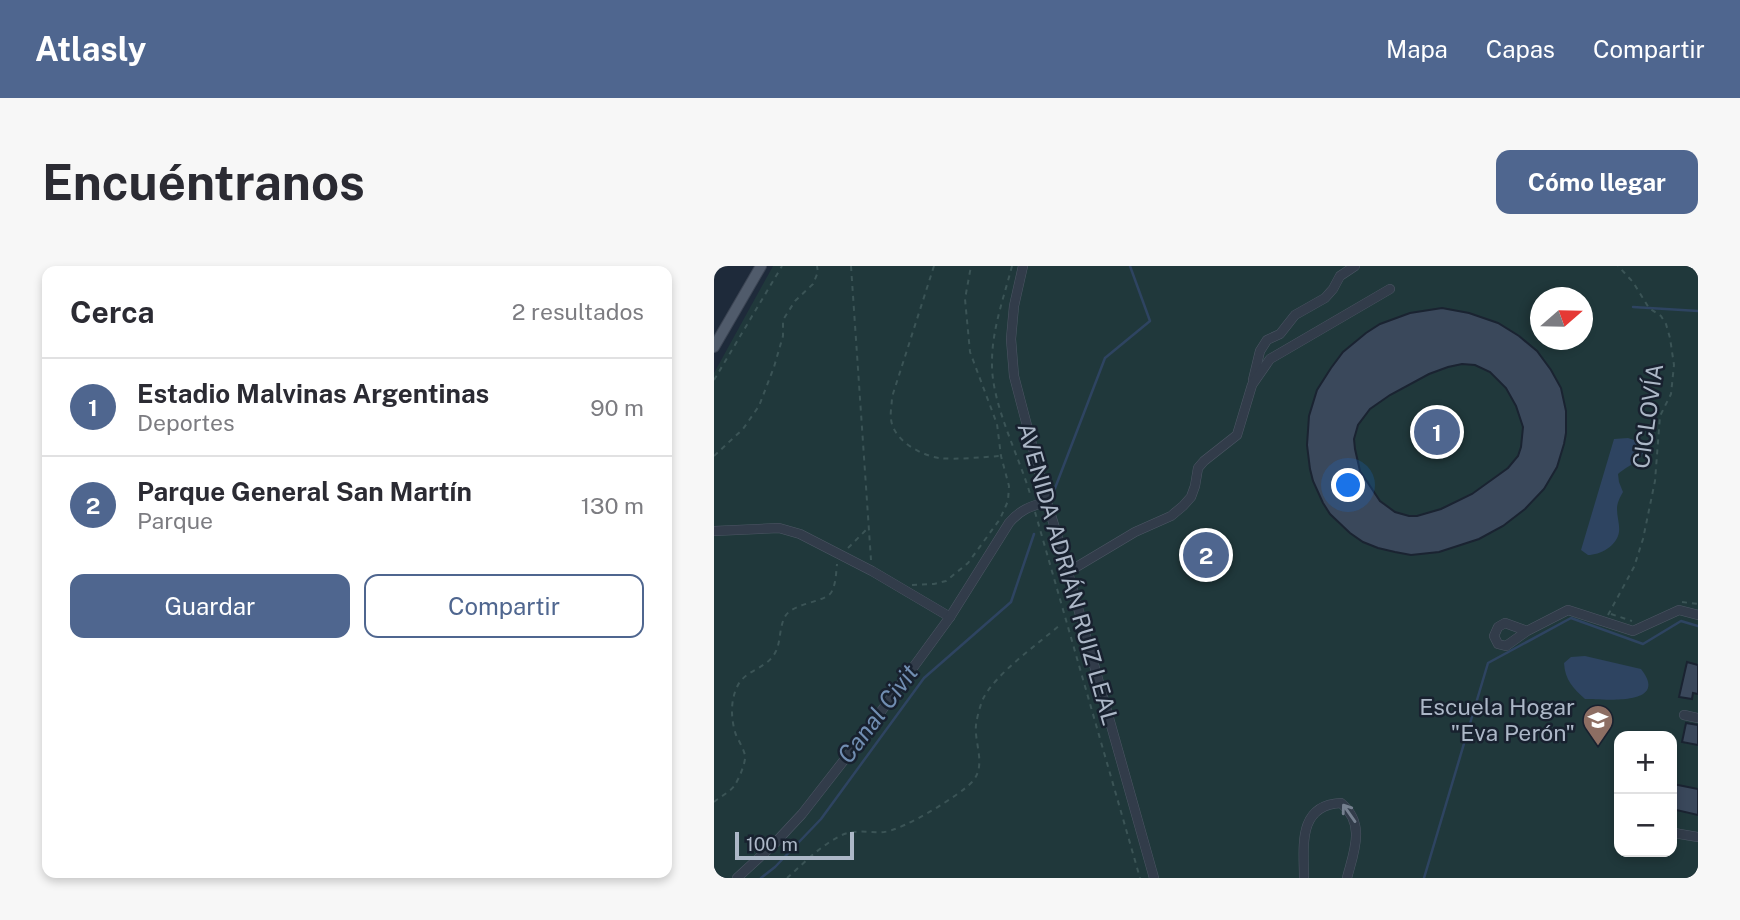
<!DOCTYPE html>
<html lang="es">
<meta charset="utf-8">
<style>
body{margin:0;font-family:"Public Sans",sans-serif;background:#f7f7f7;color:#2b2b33}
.controls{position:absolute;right:21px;bottom:21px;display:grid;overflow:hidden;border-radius:14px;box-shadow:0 4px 10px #0003}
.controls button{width:63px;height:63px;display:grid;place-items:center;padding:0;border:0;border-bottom:2px solid #e1e1e2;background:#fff;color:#2b2b33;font:35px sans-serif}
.compass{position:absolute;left:816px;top:21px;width:63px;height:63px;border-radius:50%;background:#fff;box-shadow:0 4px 10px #0003;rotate:70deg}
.scale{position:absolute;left:21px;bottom:18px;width:119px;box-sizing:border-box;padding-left:7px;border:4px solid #acb7c7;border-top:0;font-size:19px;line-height:24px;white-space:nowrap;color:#acb7c7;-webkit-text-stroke:5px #18212f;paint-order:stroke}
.you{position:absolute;left:635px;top:220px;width:24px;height:24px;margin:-18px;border:5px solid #fff;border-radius:50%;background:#1a73e8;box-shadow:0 0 0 10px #1a73e833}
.badge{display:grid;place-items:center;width:46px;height:46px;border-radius:50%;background:#4f668f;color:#fff;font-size:23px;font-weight:700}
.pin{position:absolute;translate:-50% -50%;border:4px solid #fff;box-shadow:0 2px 7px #0006}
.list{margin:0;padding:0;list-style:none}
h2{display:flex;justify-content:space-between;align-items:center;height:91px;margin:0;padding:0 28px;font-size:30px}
h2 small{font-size:23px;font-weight:400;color:#7c7c81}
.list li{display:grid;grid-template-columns:46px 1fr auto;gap:21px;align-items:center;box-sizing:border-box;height:98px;padding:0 28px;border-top:2px solid #e1e1e2}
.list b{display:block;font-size:26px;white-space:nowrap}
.list p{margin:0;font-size:23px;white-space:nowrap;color:#7c7c81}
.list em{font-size:23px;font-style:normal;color:#7c7c81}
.actions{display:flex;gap:14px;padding:21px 28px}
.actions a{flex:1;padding:16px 0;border:2px solid #4f668f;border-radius:14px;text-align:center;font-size:24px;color:#4f668f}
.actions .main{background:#4f668f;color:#fff}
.map{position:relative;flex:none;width:984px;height:612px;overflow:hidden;border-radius:14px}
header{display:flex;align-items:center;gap:42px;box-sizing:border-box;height:98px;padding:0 35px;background:#4f668f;color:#fff}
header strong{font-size:33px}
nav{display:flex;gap:38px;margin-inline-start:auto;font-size:24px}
.intro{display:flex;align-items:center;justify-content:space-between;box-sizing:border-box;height:168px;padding:0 42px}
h1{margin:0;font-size:49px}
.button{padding:18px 32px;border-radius:14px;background:#4f668f;color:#fff;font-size:24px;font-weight:700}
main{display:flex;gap:42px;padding:0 42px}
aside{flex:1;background:#fff;border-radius:14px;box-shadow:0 4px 10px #0003}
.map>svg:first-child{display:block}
</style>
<header>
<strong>Atlasly</strong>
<nav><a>Mapa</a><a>Capas</a><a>Compartir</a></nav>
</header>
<div class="intro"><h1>Encuéntranos</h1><a class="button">Cómo llegar</a></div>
<main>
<aside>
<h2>Cerca<small>2 resultados</small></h2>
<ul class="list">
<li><span class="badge">1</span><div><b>Estadio Malvinas Argentinas</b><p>Deportes</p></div><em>90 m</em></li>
<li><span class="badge">2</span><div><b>Parque General San Martín</b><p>Parque</p></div><em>130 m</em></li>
</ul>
<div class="actions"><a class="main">Guardar</a><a>Compartir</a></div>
</aside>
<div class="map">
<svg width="984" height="612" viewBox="0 0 984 612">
<rect width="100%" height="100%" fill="#1e2a3a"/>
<!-- green -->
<path fill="#20383b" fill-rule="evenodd" d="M59,0h925v612h-984v-505zM827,32h42v42h-42zM905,470h53v116h-53z"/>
<!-- water -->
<g fill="#2e4461">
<path d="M914,172l9,3 8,6c-3,16 -16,17 -27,27l1,8 4,10c-3,5 -6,11 -6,17 0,8 3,16 2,23 -2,14 -19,23 -31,23l-7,-5 33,-111z"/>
<path d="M871,390l56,13c30,38 -39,30 -56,30 -12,-11 -20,-19 -21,-36l7,-6z"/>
</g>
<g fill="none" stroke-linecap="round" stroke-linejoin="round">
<!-- stream -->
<g stroke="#2e4461" stroke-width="2.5">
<polyline points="919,41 984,45"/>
<polyline points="338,230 391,92 436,55 416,0"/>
<polyline points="47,612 61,601 107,553 210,412 297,336 320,268"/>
<polyline points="710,612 774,397 857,352 929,378 967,355 984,360"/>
</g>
</g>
<!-- building -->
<g fill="#3a485b" stroke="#1a2331" stroke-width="2" fill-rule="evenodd">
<path d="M728,42l27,5 29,10 21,13 18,15 14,19 10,18 5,23v22l-2,11 -7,23 -13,22 -19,20 -22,17 -24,13 -40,13 -28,3 -16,-3 -17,-4 -15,-6 -13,-9 -20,-19 -7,-11 -10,-22 -3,-12 -3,-24 2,-29 8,-26 14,-22 12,-16 23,-19 14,-9 30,-11zM748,98l13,1 15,7 16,16 10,18 7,21 -2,20 -3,9 -10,12 -36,26 -31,15 -24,7h-8l-14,-4 -15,-11 -20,-30 -5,-22 -1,-10 4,-14 12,-16 20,-14 39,-21 19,-7z"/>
<polygon points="973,396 984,399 984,428 979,427 978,433 965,431"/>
<polygon points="972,457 984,459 984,479 968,476"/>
<polygon points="959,518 984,523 984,549 958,543"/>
</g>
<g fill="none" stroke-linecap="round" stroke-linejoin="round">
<!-- minor casing -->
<g stroke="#4d5765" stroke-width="10">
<g id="minor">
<polyline points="309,0 300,40 297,73 300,110 333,236 348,285 440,612"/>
<polyline points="539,114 546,85 553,74 566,68 581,49 611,32 619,23 626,10 641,0"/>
<polyline points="0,265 65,262 86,268 158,305 236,351"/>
<polyline points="354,306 421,266 457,250 469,240 477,231 481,220 484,202 490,195 523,169 538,119 556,93 676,23"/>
<polyline points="813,365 791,357 784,361 780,370 784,378 792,380 813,365 854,344 919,365 965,344 984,349"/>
<polyline points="970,449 984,452"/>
<polyline points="960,567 984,571"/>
<path d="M23,612l37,-34 28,-30 64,-82 84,-115 59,-94c11,-13 21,-17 38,-21"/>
<path d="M590,612c0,-31 -7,-73 37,-75 25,21 13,48 6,75"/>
</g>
</g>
<!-- major casing -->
<g stroke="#3c4554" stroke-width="12">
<polyline id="major" points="0,81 47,0"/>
</g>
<!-- path -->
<g stroke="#3b5456" stroke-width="2" stroke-dasharray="5 5" stroke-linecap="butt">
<polyline points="137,0 157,294"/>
<path d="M220,0l-42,131c0,7 -2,15 -1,22 2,21 29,36 48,39 17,2 43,-1 61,-2"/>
<path d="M298,0c-8,31 -20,63 -20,96 -1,42 27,93 39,135"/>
<polyline points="0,114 68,0"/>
<polyline points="0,190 29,163 45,140 60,101 69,70 69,54 81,35 99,18 104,6 103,0"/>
<polyline points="321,246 426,612"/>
<polyline points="134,282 154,262"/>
<polyline points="198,319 220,318 232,315 254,297 286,253 294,235 295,220 287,190 283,158 256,86 251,33 257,0"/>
<polyline points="968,336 984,338"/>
<polyline points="897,348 918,355"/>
<polyline points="894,349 920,301 929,273 941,215 946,150 957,128 960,99 956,72 952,58 947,50 935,42 919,16 904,0"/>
<path d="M0,536c6,-5 16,-10 21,-17 4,-7 11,-22 10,-30 -2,-7 -6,-14 -9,-20 -5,-15 -6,-33 1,-48 7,-16 27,-18 36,-31 9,-11 5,-29 13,-41 10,-13 42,-13 46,-24 4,-8 4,-18 5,-27"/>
<path d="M73,612c17,-15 34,-33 55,-43 13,-6 28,-2 42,-3 19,-2 75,-36 88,-50 15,-16 2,-39 4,-57 1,-8 4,-19 7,-26 12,-25 55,-55 77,-74"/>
</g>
<!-- minor -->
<use href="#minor" stroke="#323c4a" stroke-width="9"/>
<!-- major -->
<use href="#major" stroke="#505b6b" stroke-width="10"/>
</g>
<!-- one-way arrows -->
<defs><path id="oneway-shaft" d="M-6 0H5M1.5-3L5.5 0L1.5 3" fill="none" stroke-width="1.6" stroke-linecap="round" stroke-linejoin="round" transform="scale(1.75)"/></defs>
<use stroke="#75808f" href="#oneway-shaft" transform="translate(635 547) rotate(-125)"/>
<!-- icons -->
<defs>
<g id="school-pin" transform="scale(1.575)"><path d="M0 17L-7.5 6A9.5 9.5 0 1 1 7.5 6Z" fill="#8d6e63" stroke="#18212f"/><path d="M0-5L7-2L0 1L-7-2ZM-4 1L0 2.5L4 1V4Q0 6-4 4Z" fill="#fff"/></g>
</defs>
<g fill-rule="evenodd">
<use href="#school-pin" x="884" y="454"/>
</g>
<g text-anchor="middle" stroke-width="5" stroke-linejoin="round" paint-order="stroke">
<!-- street labels -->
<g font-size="23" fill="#acb7c7" stroke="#18212f">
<text transform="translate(934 150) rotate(-82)" y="8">CICLOVÍA</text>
<text transform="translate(354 308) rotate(74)" y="8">AVENIDA ADRIÁN RUIZ LEAL</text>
</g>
<!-- poi labels -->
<g font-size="23" fill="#acb7c7" stroke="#18212f" text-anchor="end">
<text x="861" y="449">Escuela Hogar<tspan x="861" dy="26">"Eva Perón"</tspan></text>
</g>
<!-- water labels -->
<g font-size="24" font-style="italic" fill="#718eb2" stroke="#18212f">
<text transform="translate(164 448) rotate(-53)" y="8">Canal Civit</text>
</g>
</g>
</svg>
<div class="controls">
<button>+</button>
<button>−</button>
</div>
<svg class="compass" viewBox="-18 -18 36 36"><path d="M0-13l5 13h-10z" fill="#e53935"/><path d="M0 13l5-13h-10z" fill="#7c7c81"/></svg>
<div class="scale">100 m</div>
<div class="you"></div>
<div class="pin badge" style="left:723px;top:166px">1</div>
<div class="pin badge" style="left:492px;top:289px">2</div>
</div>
</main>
